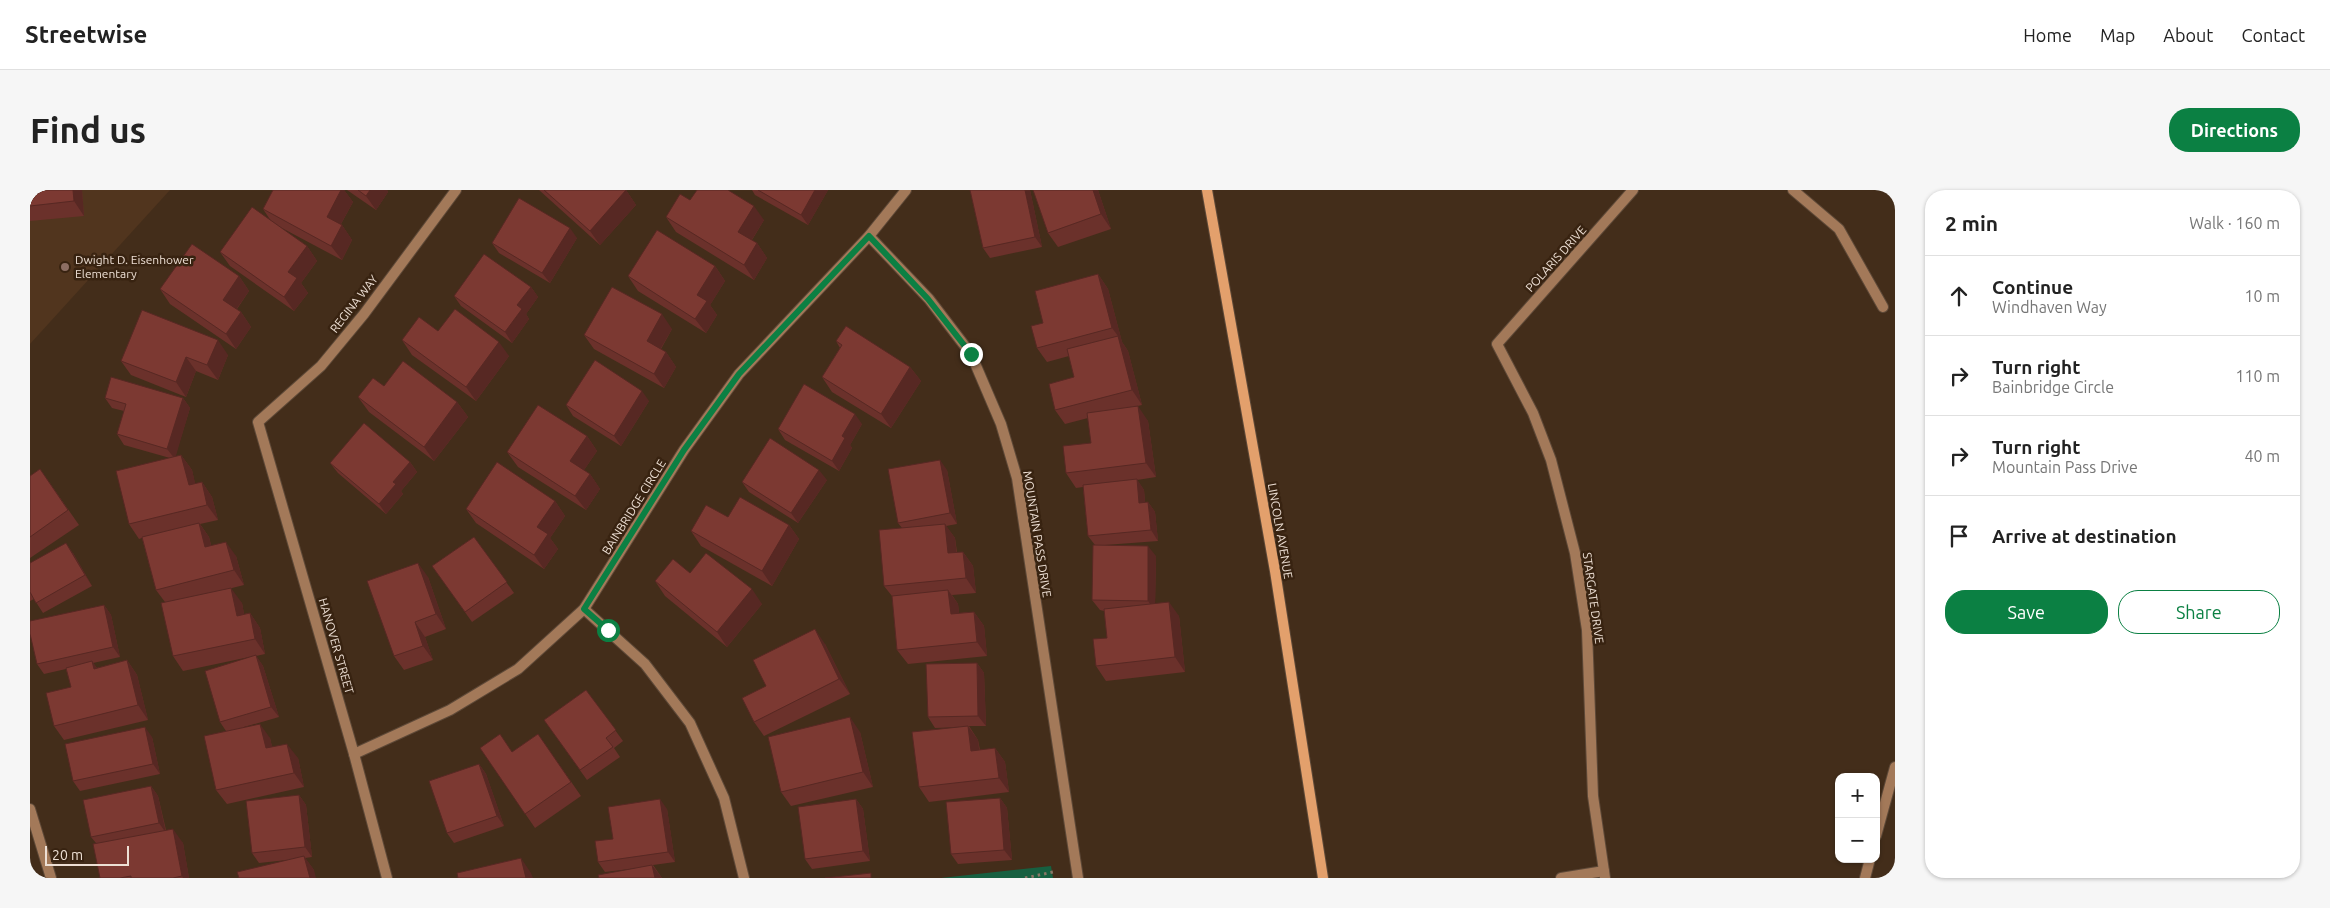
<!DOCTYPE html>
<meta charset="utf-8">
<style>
body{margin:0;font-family:Ubuntu,sans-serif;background:#f6f6f6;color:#222}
.controls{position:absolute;right:15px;bottom:15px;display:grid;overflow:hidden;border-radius:10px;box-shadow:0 1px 4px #0004}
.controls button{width:45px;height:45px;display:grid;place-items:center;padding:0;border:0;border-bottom:1px solid #e0e0e0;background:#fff;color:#222;font:25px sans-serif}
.scale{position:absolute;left:15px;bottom:12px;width:84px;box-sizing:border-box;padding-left:5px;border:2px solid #eddfd4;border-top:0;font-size:14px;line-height:18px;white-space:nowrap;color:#eddfd4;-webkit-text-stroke:4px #382311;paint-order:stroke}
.stop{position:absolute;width:15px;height:15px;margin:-11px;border:4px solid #0b8043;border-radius:50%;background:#fff}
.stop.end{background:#0b8043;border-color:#fff;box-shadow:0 1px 5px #0008}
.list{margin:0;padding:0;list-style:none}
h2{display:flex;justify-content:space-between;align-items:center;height:65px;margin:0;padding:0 20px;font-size:21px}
h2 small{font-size:16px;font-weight:400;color:#767676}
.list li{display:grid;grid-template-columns:32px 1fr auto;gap:15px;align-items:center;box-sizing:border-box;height:80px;padding:0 20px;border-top:1px solid #e0e0e0}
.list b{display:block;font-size:19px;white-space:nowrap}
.list p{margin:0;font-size:16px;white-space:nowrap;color:#767676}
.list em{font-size:16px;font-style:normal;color:#767676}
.actions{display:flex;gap:10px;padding:15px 20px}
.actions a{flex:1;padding:11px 0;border:1px solid #0b8043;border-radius:20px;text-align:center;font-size:18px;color:#0b8043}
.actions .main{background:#0b8043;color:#fff}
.icon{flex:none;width:28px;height:28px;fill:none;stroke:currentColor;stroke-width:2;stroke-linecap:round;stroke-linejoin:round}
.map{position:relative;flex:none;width:1865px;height:688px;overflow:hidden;border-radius:20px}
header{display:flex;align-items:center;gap:30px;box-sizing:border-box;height:70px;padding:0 25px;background:#fff;border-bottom:1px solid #e0e0e0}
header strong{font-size:24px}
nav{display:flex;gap:28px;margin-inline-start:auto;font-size:18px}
.intro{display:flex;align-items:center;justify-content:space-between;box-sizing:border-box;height:120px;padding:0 30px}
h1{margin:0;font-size:35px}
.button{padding:12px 22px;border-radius:20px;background:#0b8043;color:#fff;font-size:18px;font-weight:700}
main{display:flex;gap:30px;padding:0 30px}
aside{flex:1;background:#fff;border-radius:20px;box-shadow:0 1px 4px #0004}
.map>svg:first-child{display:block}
</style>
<header>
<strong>Streetwise</strong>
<nav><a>Home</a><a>Map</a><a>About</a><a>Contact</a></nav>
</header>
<div class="intro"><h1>Find us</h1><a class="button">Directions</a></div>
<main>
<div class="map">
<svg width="1865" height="688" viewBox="0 0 1865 688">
<rect width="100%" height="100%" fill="#432d1a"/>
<!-- built -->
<polygon fill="#51351e" points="0,0 140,0 0,154"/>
<!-- green -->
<polygon fill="#176041" points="1021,676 1023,688 911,688"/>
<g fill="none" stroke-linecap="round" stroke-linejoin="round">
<!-- lane casing -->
<g stroke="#5e4938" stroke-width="12">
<g id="lane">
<polyline points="1846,646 1865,577"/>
<polyline points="1835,688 1840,669"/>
</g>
</g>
<!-- street casing -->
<g stroke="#5e4938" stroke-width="12">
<g id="street">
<polyline points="1763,0 1809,39 1853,117"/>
<polyline points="839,46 899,109 941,164 971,234 987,288 1048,688"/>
<polyline points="554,419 615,474 660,533 694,608 714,688"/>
<polyline points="324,564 420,520 488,479 554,419 654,260 709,184 839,46 876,0"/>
<polyline points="0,619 21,688"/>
<polyline points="357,688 324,564 228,232 291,176 334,124 426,0"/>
<polyline points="1531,688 1574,681"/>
<polyline points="1575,688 1563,606 1557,440 1545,363 1521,270 1503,223 1467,154 1603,0"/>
</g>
</g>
<!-- secondary casing -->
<g stroke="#5e4938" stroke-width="12">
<polyline id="secondary" points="1177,0 1245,381 1293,688"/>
</g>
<!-- path -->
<polyline stroke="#897666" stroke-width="3" stroke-dasharray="2.5 4" stroke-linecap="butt" points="995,688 1023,682"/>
<!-- lane -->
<use href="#lane" stroke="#a37959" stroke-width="10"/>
<!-- street -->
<use href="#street" stroke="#a37959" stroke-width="10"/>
<!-- secondary -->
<use href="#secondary" stroke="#e3a06c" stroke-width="10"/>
</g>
<!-- wall -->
<g fill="#6b312b">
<polygon points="0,0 52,0 54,26 0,31"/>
<polygon points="243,0 314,0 323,12 311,34 312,35 322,50 312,70 250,37 277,56 287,71 271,93 278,103 264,121 200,76 190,62 241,31 233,19"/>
<polygon points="317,0 357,0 358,2 346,20"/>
<polygon points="509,0 596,0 606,15 570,55"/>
<polygon points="722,0 798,0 778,35 725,5"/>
<polygon points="940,0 1000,0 1012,57 960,68 953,58"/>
<polygon points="1003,0 1068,0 1081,39 1028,57 1018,43"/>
<polygon points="660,10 734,30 722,50 727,53 737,68 724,90 646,42 636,27"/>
<polygon points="547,48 520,93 469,63 462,53"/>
<polygon points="685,76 695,91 680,115 687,125 676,143 608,101 598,86"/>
<polygon points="1068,84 1078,99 1092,152 1098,161 1112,215 1103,217 1118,231 1126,287 1107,290 1114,300 1115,312 1118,312 1125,322 1128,351 1075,355 1126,366 1125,414 1149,426 1155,482 1076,491 1066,476 1077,448 1074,421 1070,420 1062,410 1065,355 1058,346 1053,297 1046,298 1036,283 1061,253 1058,228 1035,234 1025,220 1044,187 1039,166 1017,172 1007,158 1013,133"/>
<polygon points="209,86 219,101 207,119 211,122 221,137 206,159 140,114 130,99"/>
<polygon points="501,97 508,107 496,124 499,129 482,153 431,116 424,106"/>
<polygon points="642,139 631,159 636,162 646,177 634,198 564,159 554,145"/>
<polygon points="408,141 479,166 446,211 382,165 372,150"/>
<polygon points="806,151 880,177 891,191 861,238 802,202 792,187 810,158"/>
<polygon points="198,165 188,190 166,181 156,207 101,185 91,171"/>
<polygon points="354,196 427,212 438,227 404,271 339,222 328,207"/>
<polygon points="75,208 153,208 160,218 145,267 151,265 162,280 165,294 172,292 182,307 188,330 170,334 179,347 181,355 206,366 214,395 190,401 212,413 214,424 220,423 230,438 235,464 226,466 233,476 249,527 214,537 240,548 242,557 268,568 274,597 197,614 186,600 196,541 190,532 224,466 153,481 143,466 135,412 126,400 112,348 109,349 99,334 140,268 94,255 87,244 94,221 82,218"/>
<polygon points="619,211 591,256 543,226 536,215"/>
<polygon points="832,234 820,255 822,258 809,281 755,250 748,239"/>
<polygon points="557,246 567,261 554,280 560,284 570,299 556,320 488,277 477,262"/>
<polygon points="380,272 387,282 371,301 373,304 356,324 308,283 300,273"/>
<polygon points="10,279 49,335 0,368 0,286"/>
<polygon points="917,280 927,334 916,336 925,348 927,362 933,362 943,376 946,403 922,405 928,414 929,423 944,422 954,436 957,466 878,474 867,460 862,406 854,396 872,338 868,333"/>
<polygon points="797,290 768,333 719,302 712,292"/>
<polygon points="525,311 535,326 520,348 528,359 514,379 446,333 436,319"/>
<polygon points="698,327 759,335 769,349 742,396 671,356 661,341"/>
<polygon points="444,347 484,403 442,432 402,376"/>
<polygon points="43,363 62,396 13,423 4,409 0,411 0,373"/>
<polygon points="660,383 732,414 697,457 635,406 625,391"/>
<polygon points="398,387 416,439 395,447 403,470 374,480 364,466"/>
<polygon points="74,415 81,425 90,467 63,473 67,478 97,470 107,485 118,530 34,550 24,536 41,497 36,479 14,484 7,474"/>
<polygon points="795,454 820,504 734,546 724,532 736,496"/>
<polygon points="947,473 954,483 956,536 939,536 948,550 950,560 965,558 975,572 979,602 899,612 889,597 932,537 905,538 898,527"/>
<polygon points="556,500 593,551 584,558 590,567 557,590 514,530"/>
<polygon points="830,542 843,597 761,616 751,602"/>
<polygon points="508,544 551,606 505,638 450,558 482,562"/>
<polygon points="122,547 130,584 50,601 43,591"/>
<polygon points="449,574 456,584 474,636 424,653 417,643"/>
<polygon points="121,596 128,606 136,640 153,653 159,688 70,688 66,653 61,647"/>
<polygon points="269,605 276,615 282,667 275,668 284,680 257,670 229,673 222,663"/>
<polygon points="970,608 977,618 982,670 928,674 921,664"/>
<polygon points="826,609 833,619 840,671 782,679 775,669"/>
<polygon points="637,619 645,672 623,675 632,688 569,688 608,678 575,682 568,672 583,649"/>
</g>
<!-- shaded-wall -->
<g fill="#572823">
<polygon points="43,0 52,0 54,26 44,11"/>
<polygon points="311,0 314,0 323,12 307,41 297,27"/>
<polygon points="340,0 357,0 358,2 346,20 336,6"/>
<polygon points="596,0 606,15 570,55 560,41"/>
<polygon points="785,0 798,0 778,35 771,25"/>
<polygon points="995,0 1000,0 1012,57 1005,47"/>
<polygon points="1063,0 1068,0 1081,39 1071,24"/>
<polygon points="724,16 734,30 718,56 708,42"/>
<polygon points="312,35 322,50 312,70 301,56"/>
<polygon points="540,38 547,48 520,93 512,83"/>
<polygon points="727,53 737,68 724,90 714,75"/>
<polygon points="277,56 287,71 271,93 278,103 264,121 254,107 258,82"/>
<polygon points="685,76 695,91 680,115 687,125 676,143 665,129 667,105"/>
<polygon points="1068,84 1078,99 1092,152 1098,161 1112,215 1102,200 1088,146 1082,138"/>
<polygon points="209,86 219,101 203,124 193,110"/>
<polygon points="501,97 508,107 496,124 499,129 482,153 475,142 487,115"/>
<polygon points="211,122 221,137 206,159 196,144"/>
<polygon points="632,124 642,139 627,165 617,151"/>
<polygon points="188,150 198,165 188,190 177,175"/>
<polygon points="469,152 479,166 446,211 436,197"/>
<polygon points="636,162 646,177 634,198 624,184"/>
<polygon points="156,167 166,181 156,207 146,192"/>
<polygon points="880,177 891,191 861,238 851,224"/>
<polygon points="612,201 619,211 591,256 584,246"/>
<polygon points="153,208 160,218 145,269 137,259"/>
<polygon points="427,212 438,227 404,271 394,257"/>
<polygon points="1108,216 1118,231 1126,287 1116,273"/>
<polygon points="825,224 832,234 820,255 822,258 809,281 802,271 812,246"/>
<polygon points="557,246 567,261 550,286 540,271"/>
<polygon points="151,265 162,280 169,309 159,295"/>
<polygon points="910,270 917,280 927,334 920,323"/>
<polygon points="380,272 387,282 371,301 373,304 356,324 349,314 363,292"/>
<polygon points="789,280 797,290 768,333 761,323"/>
<polygon points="560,284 570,299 556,320 545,306"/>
<polygon points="1107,289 1114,300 1116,323 1109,313"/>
<polygon points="172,292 182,307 188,330 177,315"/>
<polygon points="525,311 535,326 520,348 528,359 514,379 504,365 507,337"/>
<polygon points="1118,312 1125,322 1128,351 1121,340"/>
<polygon points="169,333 179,347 185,371 175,357"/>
<polygon points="915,334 925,348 928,378 918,363"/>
<polygon points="759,335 769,349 742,396 732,381"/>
<polygon points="196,352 206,366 214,395 204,380"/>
<polygon points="36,353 43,363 62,396 55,385"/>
<polygon points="1118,356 1126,366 1125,421 1118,411"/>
<polygon points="933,362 943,376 946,403 936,388"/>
<polygon points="388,373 398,387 416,439 406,424"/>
<polygon points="201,398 212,413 217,440 207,426"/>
<polygon points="722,399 732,414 697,457 687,442"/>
<polygon points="918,400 928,414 931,439 921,424"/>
<polygon points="1139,412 1149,426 1155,482 1145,467"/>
<polygon points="74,415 81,425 90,467 83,457"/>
<polygon points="944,422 954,436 957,466 947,452"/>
<polygon points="220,423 230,438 235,464 225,449"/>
<polygon points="385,432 395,447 403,470 393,456"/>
<polygon points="785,439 795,454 820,504 809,489"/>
<polygon points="226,465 233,476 249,527 241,517"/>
<polygon points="97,470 107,485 118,530 108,515"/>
<polygon points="62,471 72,485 64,479"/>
<polygon points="947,473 954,483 956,536 948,526"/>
<polygon points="820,527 830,542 843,597 833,582"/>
<polygon points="230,534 240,548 246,572 236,558"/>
<polygon points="938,536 948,550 951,575 941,561"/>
<polygon points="115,537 122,547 130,584 123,574"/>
<polygon points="257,554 268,568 274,597 264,583"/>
<polygon points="965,558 975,572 979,602 969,588"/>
<polygon points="449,574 456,584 474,636 467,626"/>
<polygon points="121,596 128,606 136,643 129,633"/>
<polygon points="269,605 276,615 282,667 275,657"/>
<polygon points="970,608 977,618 982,670 974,660"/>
<polygon points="630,609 637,619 645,672 638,662"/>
<polygon points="826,609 833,619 840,671 833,661"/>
<polygon points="143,639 153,653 159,688 153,688 152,686"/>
<polygon points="274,666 284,680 286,688 280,688"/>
<polygon points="491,668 501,683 503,688 496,688"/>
<polygon points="622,675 632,688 625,688"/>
</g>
<!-- building -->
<g fill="#7c3932" stroke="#572823">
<polygon points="0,0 43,0 44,11 0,16"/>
<polygon points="243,0 311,0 297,27 312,35 301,56 233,19"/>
<polygon points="328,0 340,0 336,6"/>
<polygon points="514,0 596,0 560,41"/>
<polygon points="667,0 698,0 724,16 708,42 727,53 714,75 636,27 650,4 660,10"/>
<polygon points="728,0 785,0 771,25"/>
<polygon points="940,0 995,0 1005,47 953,58"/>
<polygon points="1003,0 1063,0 1071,24 1018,43"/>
<polygon points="489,8 540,38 512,83 462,53"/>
<polygon points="222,17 277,56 258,82 267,88 254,107 190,62"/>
<polygon points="627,40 685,76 667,105 677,111 665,129 598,86"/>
<polygon points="162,54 209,86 193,110 211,122 196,144 130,99"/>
<polygon points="454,64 501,97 487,115 492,119 475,142 424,106"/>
<polygon points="1068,84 1082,138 1007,158 1001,136 1013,133 1005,101"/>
<polygon points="582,97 632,124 617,151 636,162 624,184 554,145"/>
<polygon points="425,119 469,152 436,197 372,150 389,127 408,141"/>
<polygon points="112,120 188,150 177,175 156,167 146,192 91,171"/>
<polygon points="816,136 880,177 851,224 792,187 812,155 806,151"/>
<polygon points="1088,146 1102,200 1025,220 1019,194 1044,187 1037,159"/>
<polygon points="565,170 612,201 584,246 536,215"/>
<polygon points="373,171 427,212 394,257 328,207 343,188 354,196"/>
<polygon points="81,187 153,208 137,259 87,244 96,214 75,208"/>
<polygon points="774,194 825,224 812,246 815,248 802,271 748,239"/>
<polygon points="508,215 557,246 540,271 560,284 545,306 477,262"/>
<polygon points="1108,216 1116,273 1036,283 1033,256 1061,253 1057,223"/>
<polygon points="334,233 380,272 363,292 366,294 349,314 300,273"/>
<polygon points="740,248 789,280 761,323 712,292"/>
<polygon points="151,265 159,295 172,292 177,315 99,334 86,281"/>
<polygon points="910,270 920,323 868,333 858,279"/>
<polygon points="467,272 525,311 507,337 518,344 504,365 436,319"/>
<polygon points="10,279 38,320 0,347 0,286"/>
<polygon points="1107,289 1109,313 1118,312 1121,340 1058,346 1053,295"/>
<polygon points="710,307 759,335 732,381 661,341 676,315 698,327"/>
<polygon points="169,333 175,357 196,352 204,380 126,400 112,347"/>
<polygon points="915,334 918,363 933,362 936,388 854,396 849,340"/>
<polygon points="444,347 477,392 435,422 402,376"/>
<polygon points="36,353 55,385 6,413 0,402 0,373"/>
<polygon points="1063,355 1118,356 1118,411 1062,410"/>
<polygon points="676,363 722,399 687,442 625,391 643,369 660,383"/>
<polygon points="388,373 406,424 385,432 393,456 364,466 337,391"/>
<polygon points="201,398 207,426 220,423 225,449 143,466 131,413"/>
<polygon points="918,400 921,424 944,422 947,452 867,460 862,406"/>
<polygon points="1139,412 1145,467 1066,476 1063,449 1077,448 1074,419"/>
<polygon points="74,415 83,457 7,474 0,444 0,431"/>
<polygon points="785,439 809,489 724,532 712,508 736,496 723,470"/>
<polygon points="226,465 241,517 190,532 175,481"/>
<polygon points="97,470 108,515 24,536 16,503 41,497 36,478 62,471 64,479"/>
<polygon points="947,473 948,526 898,527 896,474"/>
<polygon points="556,500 586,540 576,548 583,557 550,580 514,530"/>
<polygon points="820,527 833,582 751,602 738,547"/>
<polygon points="230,534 236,558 257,554 264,583 186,600 174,546"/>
<polygon points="938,536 941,561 965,558 969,588 889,597 882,542"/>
<polygon points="115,537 123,574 43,591 35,554"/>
<polygon points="470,544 482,562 508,544 541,592 495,624 450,558"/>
<polygon points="449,574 467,626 417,643 399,591"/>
<polygon points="121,596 129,633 61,647 53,610"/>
<polygon points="269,605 275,657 222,663 216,611"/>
<polygon points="970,608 974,660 921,664 916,612"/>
<polygon points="630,609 638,662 568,672 565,651 583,649 578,617"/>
<polygon points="826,609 833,661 775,669 768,617"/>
<polygon points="143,639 152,686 143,688 101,688 101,686 90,688 70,688 63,654"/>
<polygon points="274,666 280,688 209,688 207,682"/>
<polygon points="491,668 496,688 428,688 427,683"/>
<polygon points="622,675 625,688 569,688 568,685"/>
<polygon points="841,683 841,688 795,688"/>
</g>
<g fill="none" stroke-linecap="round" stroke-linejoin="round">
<!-- route -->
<polyline stroke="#0b8043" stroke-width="6" points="578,440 554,419 654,260 709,184 839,46 898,109 941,164"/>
</g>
<!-- markers -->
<circle fill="#8d6e63" stroke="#382311" stroke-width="2" cx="35" cy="77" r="5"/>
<g text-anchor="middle" stroke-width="5" stroke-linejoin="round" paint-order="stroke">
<!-- street labels -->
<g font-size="12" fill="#eddfd4" stroke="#382311">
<text transform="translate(1526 69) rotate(-48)" y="4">POLARIS DRIVE</text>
<text transform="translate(324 114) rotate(-52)" y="4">REGINA WAY</text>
<text transform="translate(604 317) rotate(-58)" y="4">BAINBRIDGE CIRCLE</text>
<text transform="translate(1250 341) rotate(80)" y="4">LINCOLN AVENUE</text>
<text transform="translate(1007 344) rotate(81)" y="4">MOUNTAIN PASS DRIVE</text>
<text transform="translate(1563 408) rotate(82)" y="4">STARGATE DRIVE</text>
<text transform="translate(306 456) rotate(74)" y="4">HANOVER STREET</text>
</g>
<!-- poi labels -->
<g font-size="12" fill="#eddfd4" stroke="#382311" text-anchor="start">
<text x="45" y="74">Dwight D. Eisenhower<tspan x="45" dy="14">Elementary</tspan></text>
</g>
</g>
</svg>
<div class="controls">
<button>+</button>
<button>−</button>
</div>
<div class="scale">20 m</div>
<div class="stop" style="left:578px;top:440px"></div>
<div class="stop end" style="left:941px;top:164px"></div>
</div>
<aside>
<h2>2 min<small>Walk · 160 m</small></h2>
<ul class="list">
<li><svg class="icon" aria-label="ahead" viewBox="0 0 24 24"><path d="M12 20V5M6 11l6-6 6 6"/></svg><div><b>Continue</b><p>Windhaven Way</p></div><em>10 m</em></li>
<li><svg class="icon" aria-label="right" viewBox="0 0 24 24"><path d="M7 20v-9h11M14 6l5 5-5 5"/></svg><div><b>Turn right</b><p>Bainbridge Circle</p></div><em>110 m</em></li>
<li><svg class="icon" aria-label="right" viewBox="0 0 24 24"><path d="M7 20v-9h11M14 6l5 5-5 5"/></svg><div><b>Turn right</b><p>Mountain Pass Drive</p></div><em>40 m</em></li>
<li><svg class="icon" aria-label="arrive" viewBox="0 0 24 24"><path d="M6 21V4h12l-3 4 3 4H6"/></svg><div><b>Arrive at destination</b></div></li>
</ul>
<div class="actions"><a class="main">Save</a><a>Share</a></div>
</aside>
</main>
